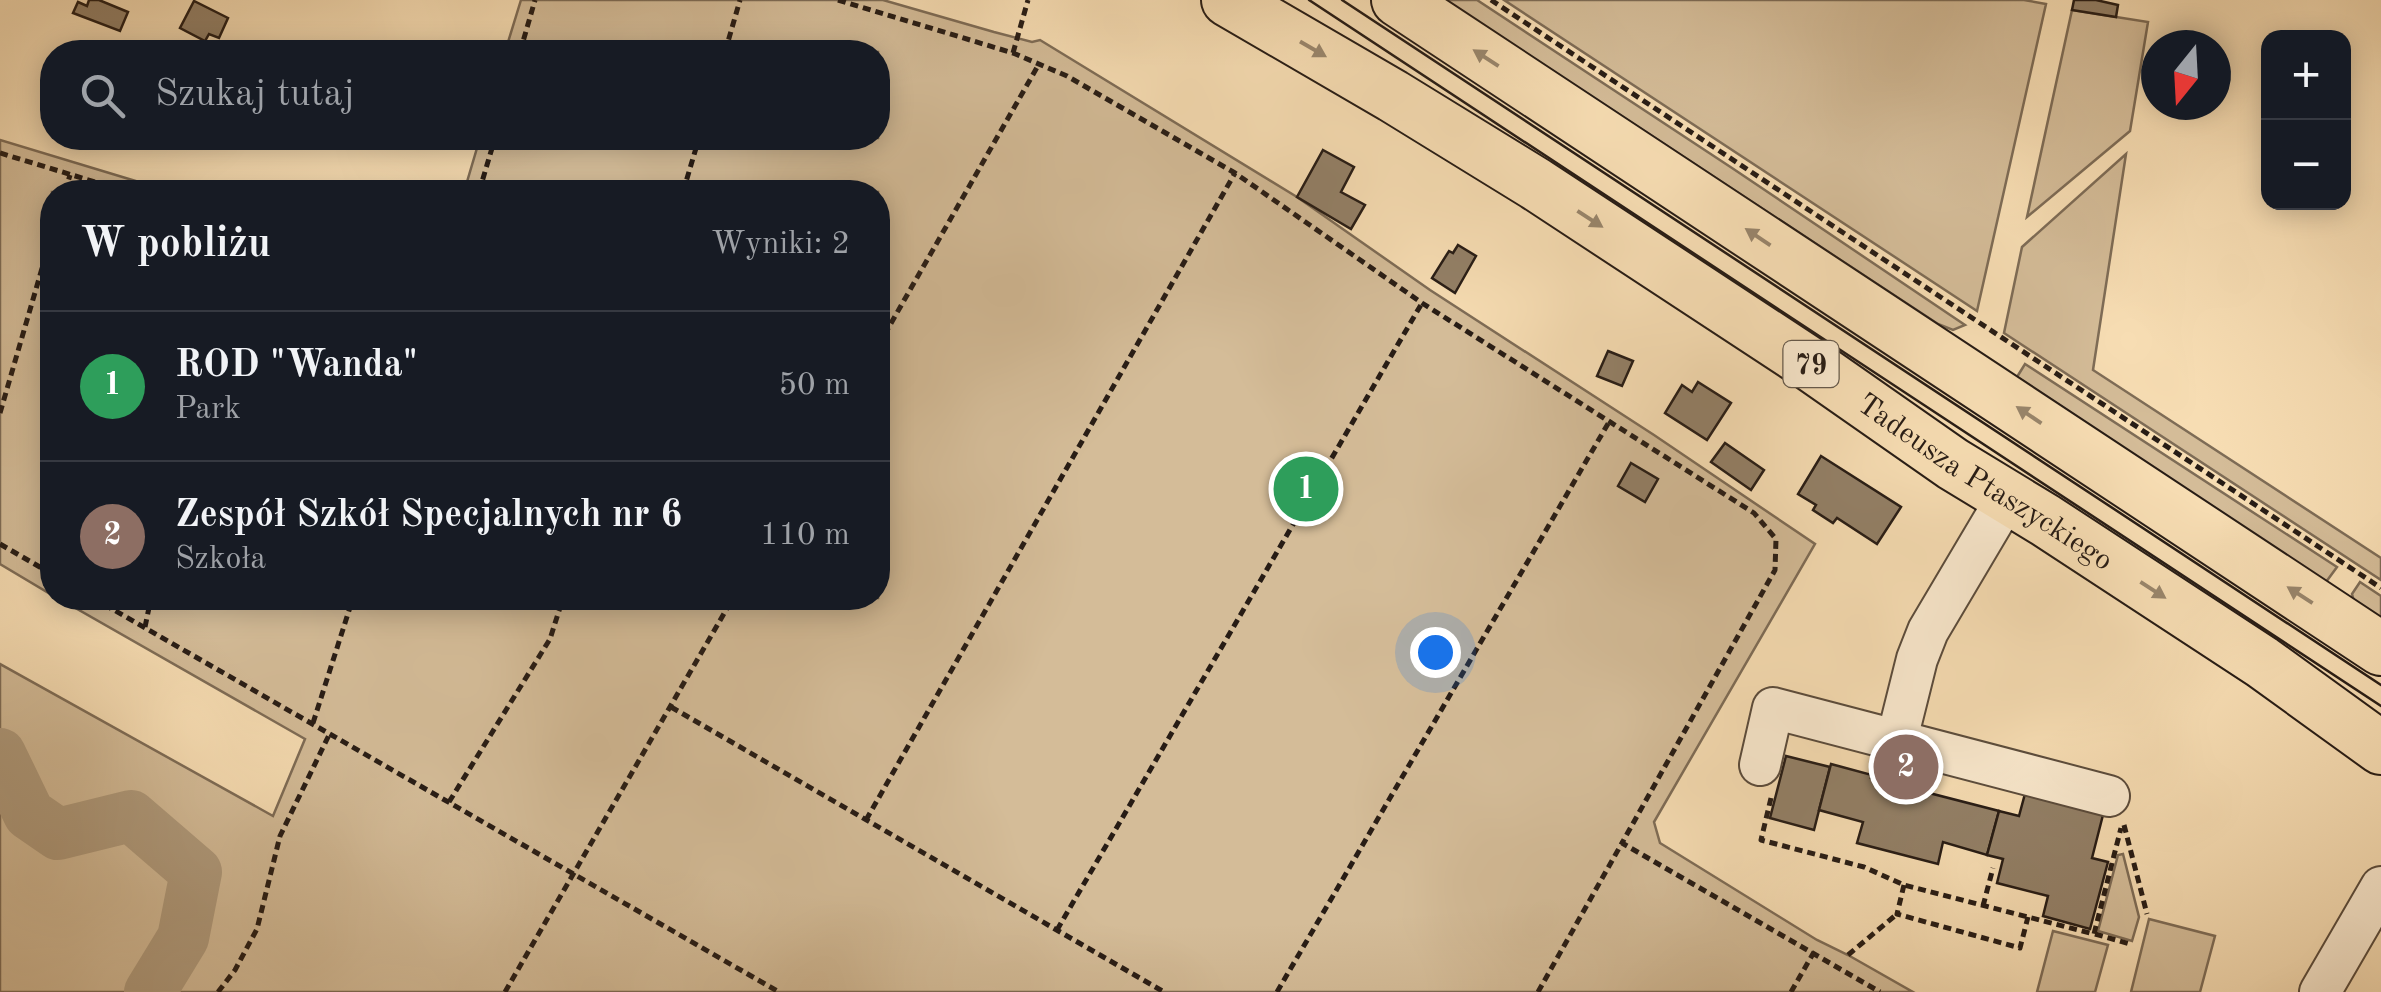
<!DOCTYPE html>
<html lang="pl">
<meta charset="utf-8">
<style>
body{margin:0;font-family:"Old Standard TT",serif;background:#242831;color:#f1f3f6}
.controls{position:absolute;right:30px;top:30px;display:grid;overflow:hidden;border-radius:20px;box-shadow:0 5px 25px #0003}
.controls button{width:90px;height:90px;display:grid;place-items:center;padding:0;border:0;border-bottom:2px solid #363941;background:#171b24;color:#f1f3f6;font:50px sans-serif}
.compass{position:absolute;left:2141px;top:30px;width:90px;height:90px;border-radius:50%;background:#171b24;box-shadow:0 5px 25px #0003;rotate:198deg}
.you{position:absolute;left:1435px;top:652px;width:35px;height:35px;margin:-25px;border:8px solid #fff;border-radius:50%;background:#1a73e8;box-shadow:0 0 0 15px #1a73e833}
.badge{display:grid;place-items:center;width:65px;height:65px;border-radius:50%;background:#db2777;color:#fff;font-size:32px;font-weight:700}
.pin{position:absolute;translate:-50% -50%;border:5px solid #fff;box-shadow:0 2px 10px #0006}
.list{margin:0;padding:0;list-style:none}
h2{display:flex;justify-content:space-between;align-items:center;height:130px;margin:0;padding:0 40px;font-size:42px}
h2 small{font-size:32px;font-weight:400;color:#9ea1a6}
.list li{display:grid;grid-template-columns:65px 1fr auto;gap:30px;align-items:center;box-sizing:border-box;height:150px;padding:0 40px;border-top:2px solid #363941}
.list b{display:block;font-size:38px;white-space:nowrap}
.list p{margin:0;font-size:32px;white-space:nowrap;color:#9ea1a6}
.list em{font-size:32px;font-style:normal;color:#9ea1a6}
.icon{flex:none;width:55px;height:55px;fill:none;stroke:currentColor;stroke-width:2;stroke-linecap:round;stroke-linejoin:round}
.map{position:relative;flex:none;width:2381px;height:992px;overflow:hidden}
.search{position:absolute;background:#171b24;box-shadow:0 5px 25px #0003;left:40px;top:40px;width:850px;height:110px;display:flex;align-items:center;gap:25px;box-sizing:border-box;padding:0 35px;border-radius:40px;color:#9ea1a6;font-size:38px}
.panel{position:absolute;background:#171b24;box-shadow:0 5px 25px #0003;left:40px;top:180px;width:850px;height:430px;border-radius:40px}
.map>svg:first-child{display:block}
</style>
<div class="map">
<svg width="2381" height="992" viewBox="0 0 2381 992">
<rect width="100%" height="100%" fill="#f7ddb3"/>
<filter id="stains"><feTurbulence type="fractalNoise" baseFrequency=".002" numOctaves="4"/><feColorMatrix values="0 0 0 0 .2 0 0 0 0 .09 0 0 0 0 .02 0 0 0 .5 -.17"/></filter>
<radialGradient id="worn" r=".72"><stop offset=".6" stop-color="#630" stop-opacity="0"/><stop offset="1" stop-color="#630" stop-opacity=".3"/></radialGradient>
<!-- green -->
<g fill="#d4bc98" stroke="#7e6c56" stroke-width="2.5">
<polygon points="521,0 883,0 994,32 1032,42 1040,40 1297,197 1430,290 1654,435 1815,544 1654,822 1660,843 1817,940 1848,955 1913,992 0,992 0,664 273,816 305,739 58,598 878,598 878,192 464,192 480,138 878,138 878,52 505,52"/>
<polygon points="1445,0 1477,0 1732,168 1965,325 1953,330 1938,324"/>
<polygon points="1504,0 2024,0 2046,4 1977,311"/>
<polygon points="2072,10 2148,22 2130,131 2027,217"/>
<polygon points="0,140 172,192 52,192 52,595 0,564"/>
<polygon points="2126,154 2093,370 2381,558 2381,580 2004,333 2022,247"/>
<polygon points="2025,364 2337,567 2326,582 2017,377"/>
<polygon points="2360,582 2381,596 2381,618 2354,601 2352,594"/>
<polygon points="2123,854 2139,917 2132,941 2098,931 2118,855"/>
<polygon points="2149,919 2215,936 2200,992 2131,992"/>
<polygon points="2053,931 2108,945 2095,992 2037,992"/>
</g>
<g fill="none" stroke-linecap="round" stroke-linejoin="round">
<!-- river -->
<polyline stroke="#b09b7d" stroke-width="52" points="0,754 29,814 58,834 131,816 196,872 183,938 150,992"/>
</g>
<!-- building -->
<g fill="#938067" stroke="#271c15" stroke-width="2.5">
<polygon points="89,0 99,0 128,12 120,31 73,13 78,2 87,6"/>
<polygon points="2074,0 2096,0 2118,5 2116,17 2072,10"/>
<polygon points="194,1 228,18 219,38 209,34 205,41 180,28"/>
<polygon points="1323,150 1354,167 1341,192 1365,205 1351,229 1297,197"/>
<polygon points="1458,245 1476,256 1455,293 1432,278 1449,251 1453,253"/>
<polygon points="1608,351 1633,361 1622,386 1597,376"/>
<polygon points="1698,382 1731,403 1707,440 1665,413 1682,385 1692,392"/>
<polygon points="1725,443 1764,470 1751,490 1711,462"/>
<polygon points="1821,456 1901,507 1877,544 1837,518 1833,523 1813,510 1816,505 1798,494"/>
<polygon points="1631,463 1658,479 1645,502 1618,486"/>
<polygon points="1786,756 1830,767 1814,830 1770,818"/>
<polygon points="1831,764 1872,775 1871,778 1999,811 1987,855 1943,842 1938,864 1857,843 1863,822 1819,810"/>
<polygon points="2026,790 2104,811 2092,858 2108,862 2090,929 2043,916 2048,896 1997,883 2003,859 1987,855 1999,811 2019,816"/>
</g>
<g fill="none" stroke-linecap="round" stroke-linejoin="round">
<!-- minor casing -->
<g stroke="#5b4c3c" stroke-width="44">
<g id="minor">
<polyline points="1897,739 1917,659 1928,631 2008,496"/>
<polyline points="1760,765 1773,708 2109,796"/>
<polyline points="2320,992 2381,887"/>
</g>
</g>
<!-- major casing -->
<g stroke="#271c15" stroke-width="56">
<g id="major">
<path id="s1" d="M1228,0l165,96 143,88 271,178 146,102 92,56 217,142 119,86"/>
<polyline points="1398,0 2381,649"/>
</g>
</g>
<!-- path -->
<g stroke="#271c15" stroke-width="5" stroke-dasharray="8 5" stroke-linecap="butt">
<polyline points="838,0 1013,53 1067,76 1235,173 1422,303 1754,513 1776,539 1775,570 1622,843"/>
<polyline points="1491,0 2381,588"/>
<polyline points="520,52 535,0"/>
<polyline points="725,52 740,0"/>
<polyline points="1013,53 1028,0"/>
<polyline points="0,153 128,192"/>
<polyline points="65,192 70,175"/>
<polyline points="479,192 495,138"/>
<polyline points="683,192 699,138"/>
<polyline points="878,346 1039,64"/>
<polyline points="0,413 52,234"/>
<polyline points="0,544 52,574"/>
<polyline points="93,598 779,992"/>
<polyline points="145,627 151,598"/>
<polyline points="671,707 1164,992"/>
<polyline points="313,723 353,598"/>
<polyline points="1771,798 1761,840 1864,867 1904,885 2094,934 2121,828"/>
<polyline points="449,802 550,639 563,598"/>
<polyline points="866,820 1235,173"/>
<polyline points="2124,825 2147,914"/>
<polyline points="1904,885 1897,914 2020,948 2028,917"/>
<polyline points="1983,906 1993,868"/>
<polyline points="1057,930 1422,303"/>
<polyline points="2095,934 2130,944"/>
<polyline points="1848,955 1897,914"/>
<polyline points="218,992 235,970 257,929 280,836 330,733"/>
<polyline points="505,992 733,598"/>
<polyline points="1277,992 1609,422"/>
<polyline points="1538,992 1622,843 1880,992"/>
<polyline points="1791,992 1814,952"/>
</g>
<!-- minor -->
<use href="#minor" stroke="#fae9ce" stroke-width="40"/>
<!-- major -->
<use href="#major" stroke="#f7ddb3" stroke-width="52"/>
<!-- tram -->
<g stroke="#271c15" stroke-width="2.5">
<polyline points="1309,0 2381,706"/>
<polyline points="1342,0 2381,685"/>
</g>
</g>
<!-- one-way arrows -->
<defs><path id="oneway-solid" d="M-6-.8H1V-3.2L6.5 0L1 3.2V.8H-6Z" transform="scale(2.5)"/></defs>
<g fill="#99866c">
<use href="#oneway-solid" transform="translate(1313 49) rotate(30)"/>
<use href="#oneway-solid" transform="translate(1486 58) rotate(-147)"/>
<use href="#oneway-solid" transform="translate(1590 219) rotate(33)"/>
<use href="#oneway-solid" transform="translate(1758 237) rotate(-146)"/>
<use href="#oneway-solid" transform="translate(2029 415) rotate(-146)"/>
<use href="#oneway-solid" transform="translate(2153 590) rotate(33)"/>
<use href="#oneway-solid" transform="translate(2300 595) rotate(-147)"/>
</g>
<g text-anchor="middle" stroke-width="9" stroke-linejoin="round" paint-order="stroke">
<!-- shield labels -->
<rect fill="#fae9ce" stroke="#665a4c" stroke-width="2.5" x="1783.5" y="341" width="55" height="46" rx="8"/>
<g font-size="28" font-weight="bold" fill="#271c15">
<text x="1811" y="374">79</text>
</g>
<!-- street labels -->
<g font-size="30" fill="#271c15" stroke="#fae9ce">
<text dy="10" stroke="none"><textPath href="#s1" startOffset="898">Tadeusza Ptaszyckiego</textPath></text>
</g>
</g>
<rect width="100%" height="100%" filter="url(#stains)"/>
<rect width="100%" height="100%" fill="url(#worn)"/>
</svg>
<div class="controls">
<button>+</button>
<button>−</button>
</div>
<svg class="compass" viewBox="-18 -18 36 36"><path d="M0-13l5 13h-10z" fill="#e53935"/><path d="M0 13l5-13h-10z" fill="#9ea1a6"/></svg>
<div class="you"></div>
<div class="pin badge" style="left:1306px;top:489px;background:#2e9e5b">1</div>
<div class="pin badge" style="left:1906px;top:767px;background:#8d6e63">2</div>
<div class="search"><svg class="icon" aria-label="search" viewBox="0 0 24 24"><circle cx="10" cy="10" r="6"/><path d="M15 15l6 6"/></svg>Szukaj tutaj</div>
<section class="panel">
<h2>W pobliżu<small>Wyniki: 2</small></h2>
<ul class="list">
<li><span class="badge" style="background:#2e9e5b">1</span><div><b>ROD &quot;Wanda&quot;</b><p>Park</p></div><em>50 m</em></li>
<li><span class="badge" style="background:#8d6e63">2</span><div><b>Zespół Szkół Specjalnych nr 6</b><p>Szkoła</p></div><em>110 m</em></li>
</ul>
</section>
</div>
